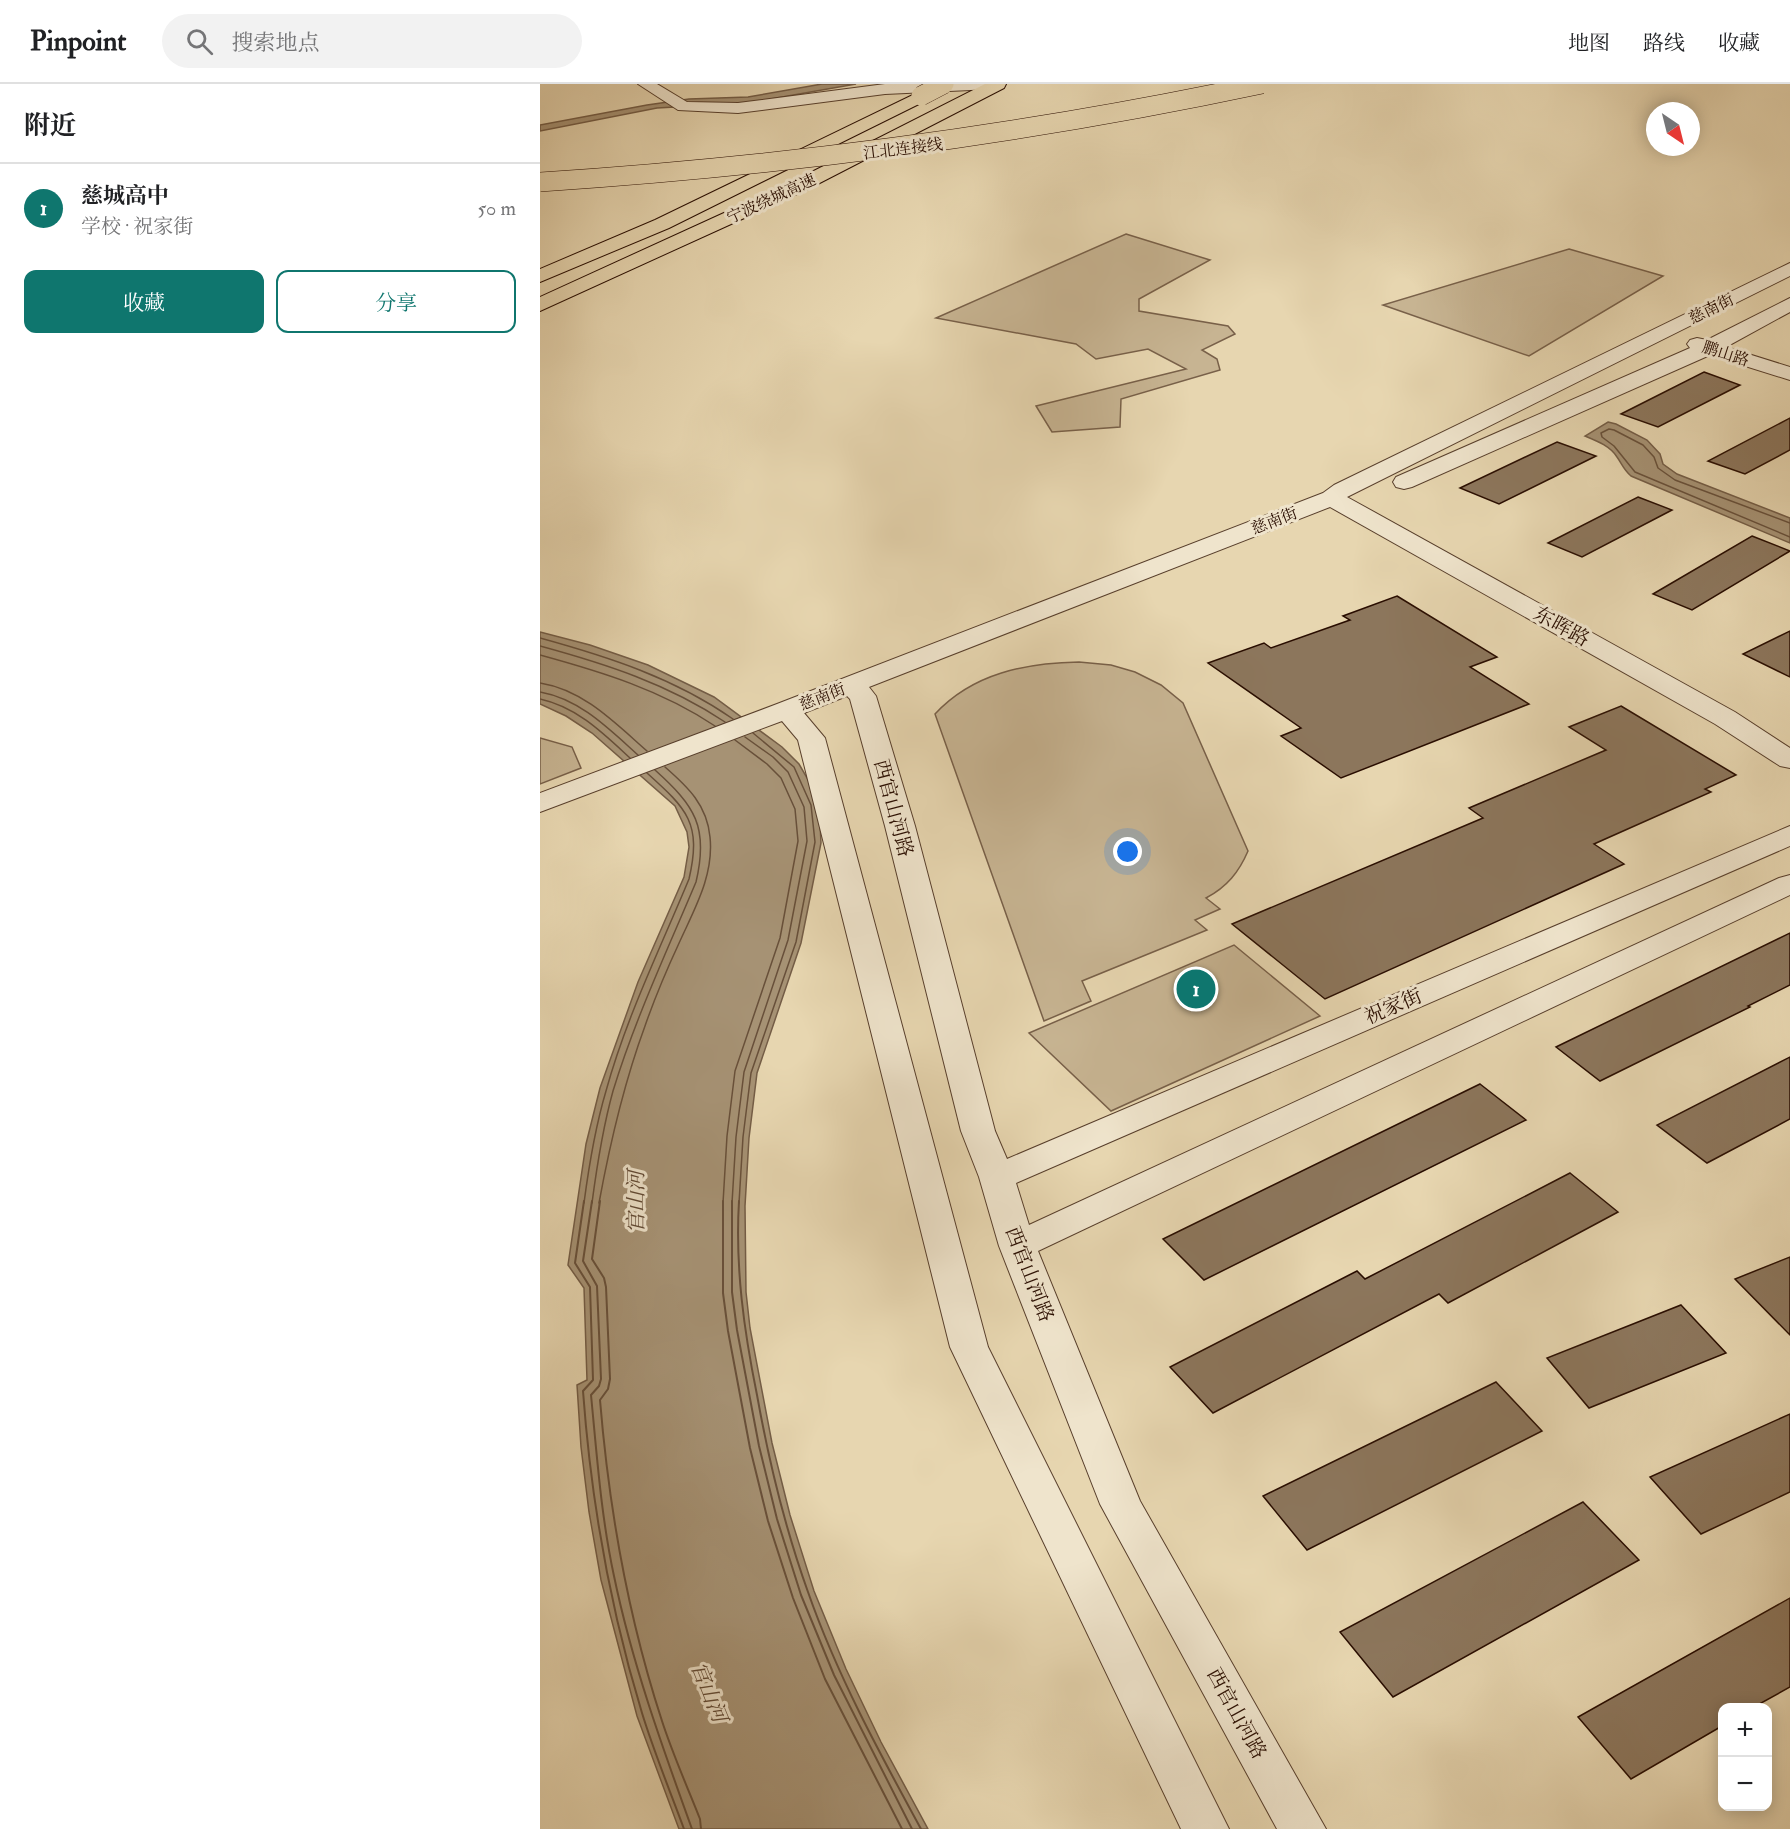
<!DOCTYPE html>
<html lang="zh">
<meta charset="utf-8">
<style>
body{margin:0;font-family:"IM FELL Double Pica","Noto Serif SC",serif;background:#f2f2f2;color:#202124}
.controls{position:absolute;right:18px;bottom:18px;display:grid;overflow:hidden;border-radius:12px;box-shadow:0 3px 15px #0003}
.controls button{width:54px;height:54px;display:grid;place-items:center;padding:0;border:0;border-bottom:2px solid #e0e0e0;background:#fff;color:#202124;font:30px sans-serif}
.compass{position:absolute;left:1106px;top:18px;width:54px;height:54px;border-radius:50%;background:#fff;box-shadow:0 3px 15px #0003;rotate:145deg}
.you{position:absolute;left:588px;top:768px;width:21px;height:21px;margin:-15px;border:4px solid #fff;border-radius:50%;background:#1a73e8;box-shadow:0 0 0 9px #1a73e833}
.badge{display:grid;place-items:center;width:39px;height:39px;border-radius:50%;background:#0f766e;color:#fff;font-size:20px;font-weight:700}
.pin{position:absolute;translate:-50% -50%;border:3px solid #fff;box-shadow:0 2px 6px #0006}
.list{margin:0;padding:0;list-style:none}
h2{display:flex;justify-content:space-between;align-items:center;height:78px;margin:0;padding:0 24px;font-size:26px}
h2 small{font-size:20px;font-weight:400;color:#757577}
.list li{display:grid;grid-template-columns:39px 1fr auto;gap:18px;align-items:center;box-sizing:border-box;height:90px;padding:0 24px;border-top:2px solid #e0e0e0}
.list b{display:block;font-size:22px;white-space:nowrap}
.list p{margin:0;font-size:20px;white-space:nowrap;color:#757577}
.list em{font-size:20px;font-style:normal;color:#757577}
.actions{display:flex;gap:12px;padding:18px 24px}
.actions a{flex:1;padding:14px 0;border:2px solid #0f766e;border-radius:12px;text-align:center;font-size:21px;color:#0f766e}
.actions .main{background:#0f766e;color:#fff}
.icon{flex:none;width:33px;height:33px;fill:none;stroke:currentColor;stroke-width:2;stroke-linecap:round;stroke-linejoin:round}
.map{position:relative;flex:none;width:1250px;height:1745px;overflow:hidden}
header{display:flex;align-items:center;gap:36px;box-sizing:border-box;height:84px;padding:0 30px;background:#fff;border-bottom:2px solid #e0e0e0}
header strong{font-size:28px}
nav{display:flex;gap:33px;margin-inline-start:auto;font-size:21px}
.search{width:420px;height:54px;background:#f2f2f2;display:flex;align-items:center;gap:15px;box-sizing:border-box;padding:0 21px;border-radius:33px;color:#757577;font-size:22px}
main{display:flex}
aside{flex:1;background:#fff}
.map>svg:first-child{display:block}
</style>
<header>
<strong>Pinpoint</strong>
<div class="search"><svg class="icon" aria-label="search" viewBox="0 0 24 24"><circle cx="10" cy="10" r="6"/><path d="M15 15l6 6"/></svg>搜索地点</div>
<nav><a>地图</a><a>路线</a><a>收藏</a></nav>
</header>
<main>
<aside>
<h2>附近<small></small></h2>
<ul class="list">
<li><span class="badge">1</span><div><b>慈城高中</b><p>学校 · 祝家街</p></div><em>50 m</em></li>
</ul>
<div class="actions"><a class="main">收藏</a><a>分享</a></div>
</aside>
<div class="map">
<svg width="1250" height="1745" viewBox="0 0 1250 1745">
<rect width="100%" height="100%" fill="#e7d6b0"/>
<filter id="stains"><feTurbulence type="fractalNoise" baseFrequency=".00333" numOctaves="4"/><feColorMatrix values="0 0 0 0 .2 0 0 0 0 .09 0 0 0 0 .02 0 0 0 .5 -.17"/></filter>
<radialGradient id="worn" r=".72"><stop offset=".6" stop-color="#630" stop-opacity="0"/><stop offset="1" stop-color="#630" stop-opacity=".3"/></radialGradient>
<!-- green -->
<g fill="#c7b492" stroke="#786049" stroke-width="1.5">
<polygon points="586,150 670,176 599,215 599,227 688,242 695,250 662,266 677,275 680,286 581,315 580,343 512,348 496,322 646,285 608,265 556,275 536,260 396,234"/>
<polygon points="1029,165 1123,192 989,272 843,221"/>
<path d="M539,578l32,3 24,7 26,13 22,18 65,148c-9,21 -21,36 -42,47l14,11 -25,11 12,10 -125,51 9,20 -47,20 -109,-307c38,-41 91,-51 144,-52z"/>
<polygon points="0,654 32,663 41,684 0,700"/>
<polygon points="694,861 780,932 571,1027 489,949"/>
</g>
<!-- water -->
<g fill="#a69274" stroke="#745d46" stroke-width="1.5">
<polygon points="282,0 316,0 208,19 117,24 0,47 0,41 107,21 149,15 208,13"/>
<path d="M1068,338l8,2 31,16 13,14 3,10 14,10 113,44v25l-159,-67c-7,-6 -9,-12 -14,-19 -7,-11 -20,-16 -32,-21z"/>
<polygon points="0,548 50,561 108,581 174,613 242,663 259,680 270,699 280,739 281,759 261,859 217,989 209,1054 205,1122 206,1208 210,1244 232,1359 250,1431 274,1507 306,1585 341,1658 388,1745 139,1745 97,1632 61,1496 49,1428 41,1363 37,1301 47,1296 44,1204 28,1181 46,1060 60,1004 98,898 144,793 149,763 147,748 135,722 52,649 26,632 0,620"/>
</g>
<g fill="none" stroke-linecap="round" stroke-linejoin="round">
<!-- shore-far1 -->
<g stroke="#68503a" stroke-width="1.5">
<polyline points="1250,439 1135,396 1118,384 1114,373 1103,361 1074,346 1069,345 1061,349 1062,353 1074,362 1095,388 1250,453"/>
<path d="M0,554c69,19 134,40 193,81"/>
<path d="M0,562c66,18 128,38 185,76"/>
<path d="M0,571c62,17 121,35 175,71"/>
<path d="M0,599c44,7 75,40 107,68"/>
<path d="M0,608c40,7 69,37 98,63"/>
<path d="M0,615c37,8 63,34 90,59"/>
<path d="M44,1119c5,-38 11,-75 22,-112 20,-73 54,-142 83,-212 13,-56 -2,-70 -42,-106"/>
<path d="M52,1119c5,-38 11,-76 21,-112 22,-72 54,-140 83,-209 13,-55 -1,-76 -41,-112"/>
<path d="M59,1119c11,-60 25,-120 46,-177 10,-29 22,-57 35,-85 15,-33 34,-66 30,-104 -3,-32 -22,-50 -45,-70"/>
<polyline points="183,1119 187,1052 195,987 240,854 258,757 255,725 241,694 227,680 195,656"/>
<polyline points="192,1119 196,1053 204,988 248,856 267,757 264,723 248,688 233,673 205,653"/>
<polyline points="199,1119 203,1053 211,989 256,858 275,758 271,721 254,683 213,649"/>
</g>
<!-- shore -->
<g stroke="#68503a" stroke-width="2">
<path d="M44,1117l-9,62 15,24 3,93 -10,11c8,110 27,217 59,322 12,39 28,78 42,116"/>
<path d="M52,1117l-9,60 14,25 4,93 -2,7 -8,9c6,61 10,121 23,181 18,87 48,170 78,253"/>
<path d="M60,1117l-8,58 12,19 2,9 4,92 -2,10 -8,11c9,109 28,217 62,321 11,34 25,65 38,98l1,10"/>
<polyline points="183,1117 183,1209 188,1247 210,1364 228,1437 253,1514 285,1595 362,1745"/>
<polyline points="192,1117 192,1208 197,1246 219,1362 237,1435 261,1511 294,1591 372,1745"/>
<path d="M199,1117c-4,66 5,130 18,194 12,67 28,133 51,197 29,83 71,160 113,237"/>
</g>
</g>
<!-- building -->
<g fill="#8c765c" stroke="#290d00" stroke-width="1.5">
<polygon points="1164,288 1200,301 1118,343 1081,330"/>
<polygon points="1250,334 1250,366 1205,390 1168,377"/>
<polygon points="1017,358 1056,372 959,420 920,404"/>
<polygon points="1098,413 1132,426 1042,473 1008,459"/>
<polygon points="1212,452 1250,467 1152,526 1113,510"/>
<polygon points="857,512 957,573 930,583 989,620 801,694 741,652 761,644 668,579 724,559 731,564 810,536 803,532"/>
<polygon points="1250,547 1250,593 1203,570"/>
<polygon points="1081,622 1196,691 1165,705 1171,708 1054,760 1084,780 785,915 692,840 943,734 929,724 1066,666 1029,643"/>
<polygon points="1250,849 1250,901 1208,922 1210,923 1060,997 1016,963"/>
<polygon points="1250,973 1250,1035 1167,1079 1117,1041"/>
<polygon points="940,1000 986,1036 664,1196 623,1155"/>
<polygon points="1030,1089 1078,1128 908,1219 899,1210 673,1329 630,1283 817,1187 825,1195"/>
<polygon points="1250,1173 1250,1251 1195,1195"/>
<polygon points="1141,1221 1186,1269 1049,1324 1007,1274"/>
<polygon points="956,1298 1002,1347 767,1466 723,1412"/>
<polygon points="1250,1330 1250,1408 1161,1450 1110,1393"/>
<polygon points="1043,1418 1099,1476 853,1613 800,1548"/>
<polygon points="1250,1514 1250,1603 1214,1623 1182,1623 1182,1642 1091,1695 1038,1633"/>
</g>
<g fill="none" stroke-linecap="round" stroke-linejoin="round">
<!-- minor casing -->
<g stroke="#583f2c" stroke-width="2">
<g id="minor">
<polygon points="98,0 117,0 147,18 198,19 345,0 460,0 452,5 345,10 198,29 138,26"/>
<polygon points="1250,179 1250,192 807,413 1195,628 1250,664 1250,684 1240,682 1175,640 790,423 329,603 336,612 375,742 455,1047 467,1075 1250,742 1250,762 476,1099 489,1141 1239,794 1250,791 1250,811 498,1167 600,1417 786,1745 737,1745 560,1420 459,1162 439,1093 421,1047 345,742 310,615 307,612 264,629 285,654 448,1263 689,1745 641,1745 410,1263 258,656 242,637 0,728 0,709 237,620 783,409 794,401"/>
<polygon points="1250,214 1250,228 1186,263 1250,283 1250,296 1170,271 872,403 864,405 856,403 853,398 856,393 1150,264 1147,260 1150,256 1157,254 1167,256"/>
</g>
</g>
<!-- highway casing -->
<g stroke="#290d00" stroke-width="2">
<g id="highway">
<polygon points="445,0 466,0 464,4 268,105 0,227 0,213 254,97"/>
<polygon points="381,7 387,8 389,12 387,16 129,144 0,198 0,185 115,136"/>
</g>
</g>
<!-- minor -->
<use href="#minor" fill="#efe4cc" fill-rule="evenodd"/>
<!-- highway -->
<use href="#highway" fill="#e7d6b0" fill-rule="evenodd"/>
<!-- highway-bridge casing -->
<g stroke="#290d00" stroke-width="20" stroke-linecap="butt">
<g id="highway-bridge">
<polyline points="381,12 404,0"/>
<path d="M0,98c244,-16 482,-47 722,-98"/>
</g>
</g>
<!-- highway-bridge -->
<use href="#highway-bridge" stroke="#e7d6b0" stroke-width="19"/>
</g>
<g text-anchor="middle" stroke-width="6" stroke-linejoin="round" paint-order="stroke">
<!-- far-street labels -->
<g font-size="16" fill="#290d00" stroke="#efe4cc">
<text transform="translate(363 64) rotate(-7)" y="6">江北连接线</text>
<text transform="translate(231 114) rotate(-25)" y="6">宁波绕城高速</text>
<text transform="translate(1171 224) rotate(-26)" y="6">慈南街</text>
<text transform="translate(1186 269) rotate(18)" y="6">鹏山路</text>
<text transform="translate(734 436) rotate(-21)" y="6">慈南街</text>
<text transform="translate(282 612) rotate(-21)" y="6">慈南街</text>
</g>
<!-- street labels -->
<g font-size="20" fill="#290d00" stroke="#efe4cc">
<text transform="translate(1022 542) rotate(29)" y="7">东晖路</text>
<text transform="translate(354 724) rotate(75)" y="7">西官山河路</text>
<text transform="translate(853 922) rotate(-23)" y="7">祝家街</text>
<text transform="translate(490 1190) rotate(69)" y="7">西官山河路</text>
<text transform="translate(697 1629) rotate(61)" y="7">西官山河路</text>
</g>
<!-- water labels -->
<g font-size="21" font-style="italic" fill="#614934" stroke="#efe4cc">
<text transform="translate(96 1118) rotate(-90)" y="7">官山河</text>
<text transform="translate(169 1608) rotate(68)" y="7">官山河</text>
</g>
</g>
<rect width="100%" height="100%" filter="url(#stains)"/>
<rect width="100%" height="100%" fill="url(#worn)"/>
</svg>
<div class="controls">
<button>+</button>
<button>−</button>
</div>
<svg class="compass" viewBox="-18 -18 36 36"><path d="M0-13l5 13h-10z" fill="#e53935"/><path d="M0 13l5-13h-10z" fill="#757577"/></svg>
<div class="you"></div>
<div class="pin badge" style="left:656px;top:905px">1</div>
</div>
</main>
